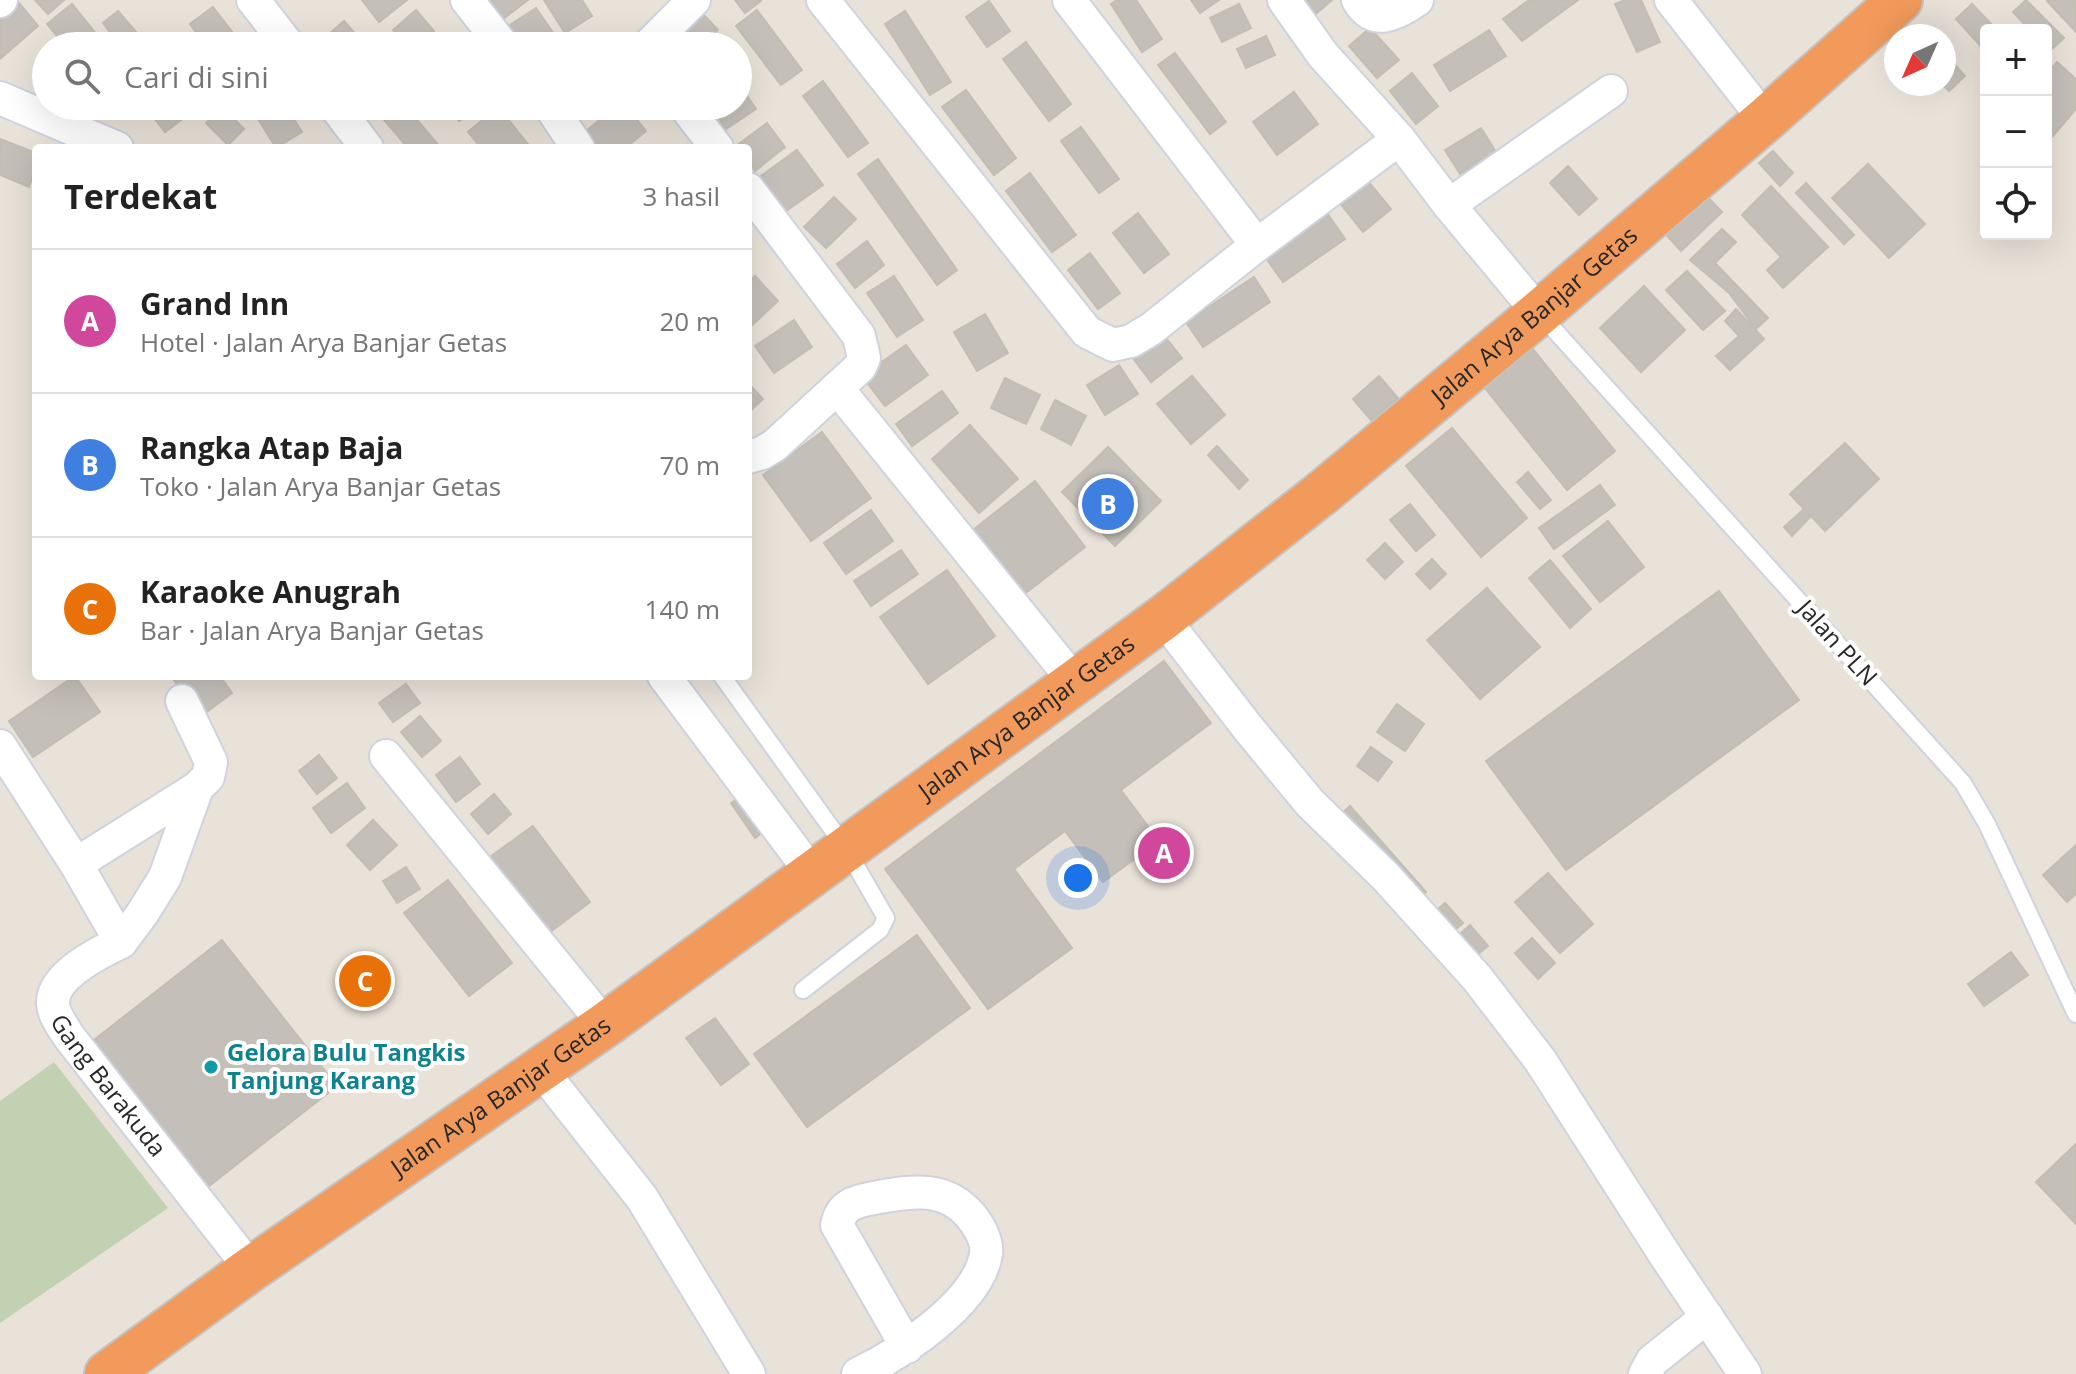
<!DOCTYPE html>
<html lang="id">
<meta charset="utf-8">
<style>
body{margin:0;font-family:"Open Sans",sans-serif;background:#f6f6f6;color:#222}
.controls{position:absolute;right:24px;top:24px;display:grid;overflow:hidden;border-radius:8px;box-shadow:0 8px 32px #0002}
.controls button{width:72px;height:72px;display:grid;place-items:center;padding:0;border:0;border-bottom:2px solid #e0e0e0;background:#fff;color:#222;font:40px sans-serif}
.compass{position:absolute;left:1884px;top:24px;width:72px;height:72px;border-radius:50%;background:#fff;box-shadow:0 8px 32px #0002;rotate:225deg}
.you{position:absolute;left:1078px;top:878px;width:28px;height:28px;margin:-20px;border:6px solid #fff;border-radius:50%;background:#1a73e8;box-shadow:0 0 0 12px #1a73e833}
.badge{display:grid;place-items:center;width:52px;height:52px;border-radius:50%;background:#7c3aed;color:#fff;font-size:26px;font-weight:700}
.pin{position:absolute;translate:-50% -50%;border:4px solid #fff;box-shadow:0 2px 8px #0006}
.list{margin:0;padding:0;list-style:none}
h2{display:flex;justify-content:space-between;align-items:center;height:104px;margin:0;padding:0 32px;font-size:34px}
h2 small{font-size:26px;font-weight:400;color:#767676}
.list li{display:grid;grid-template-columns:52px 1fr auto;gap:24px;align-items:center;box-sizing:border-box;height:144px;padding:0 32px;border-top:2px solid #e0e0e0}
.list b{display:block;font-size:30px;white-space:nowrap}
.list p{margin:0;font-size:26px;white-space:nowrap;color:#767676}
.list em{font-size:26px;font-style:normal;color:#767676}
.icon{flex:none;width:44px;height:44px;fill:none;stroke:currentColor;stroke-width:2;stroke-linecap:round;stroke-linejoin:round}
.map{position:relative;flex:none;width:2076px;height:1374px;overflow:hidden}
.search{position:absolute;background:#fff;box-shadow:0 8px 32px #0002;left:32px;top:32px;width:720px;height:88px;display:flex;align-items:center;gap:20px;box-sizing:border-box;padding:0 28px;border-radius:44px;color:#767676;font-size:30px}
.panel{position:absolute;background:#fff;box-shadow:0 8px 32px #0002;left:32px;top:144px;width:720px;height:536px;border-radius:8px}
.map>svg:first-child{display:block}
</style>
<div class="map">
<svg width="2076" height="1374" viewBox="0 0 2076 1374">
<rect width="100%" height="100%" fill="#e9e2d9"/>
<!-- cemetery -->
<polygon fill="#c1d1b2" points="54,1062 168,1208 0,1323 0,1101"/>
<!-- building -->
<g fill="#c4bfb9" stroke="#c3bdb3" stroke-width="2">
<polygon points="35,0 64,0 48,14"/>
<polygon points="362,0 407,0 379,22"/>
<polygon points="476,0 528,0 495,25"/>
<polygon points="544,0 582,0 592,16 565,33"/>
<polygon points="735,0 760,0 761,1 745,13"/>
<polygon points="1117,0 1136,0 1162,39 1142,52 1111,4"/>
<polygon points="1191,0 1219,0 1200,13"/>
<polygon points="1296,0 1332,0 1311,18"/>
<polygon points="1529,0 1578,0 1522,41 1503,19"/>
<polygon points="1625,0 1641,0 1660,42 1637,52 1615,4"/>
<polygon points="2026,0 2064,38 2050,51 2046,48 2046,30 2030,30 2013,12"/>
<polygon points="2049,0 2076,0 2076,32 2047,1"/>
<polygon points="989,1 1010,31 987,47 966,17"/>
<polygon points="19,3 38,26 0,59 0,20"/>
<polygon points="72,4 106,46 65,46 47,24"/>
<polygon points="1239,4 1251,28 1222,42 1210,18"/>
<polygon points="1972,4 1997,30 1986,30 1986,52 1956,19"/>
<polygon points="213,7 243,46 206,46 190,24"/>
<polygon points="536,8 558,40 549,46 508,46 499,32"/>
<polygon points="698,9 718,30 701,46 658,46"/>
<polygon points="416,10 434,31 415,46 406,46 393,30"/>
<polygon points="757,10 802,70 781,85 736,26"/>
<polygon points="118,11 137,33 120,46 103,23"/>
<polygon points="905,11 951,82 930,95 885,24"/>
<polygon points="344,21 366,46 329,46 323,39"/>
<polygon points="1370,28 1399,60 1377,78 1349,46"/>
<polygon points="1489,30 1506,56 1450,91 1434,65"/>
<polygon points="1266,36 1275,55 1246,68 1237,49"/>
<polygon points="1026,42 1071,104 1049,121 1003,59"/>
<polygon points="1175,53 1226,122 1210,134 1158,65"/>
<polygon points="1944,53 1965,76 1949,91 1942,84"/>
<polygon points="2057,62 2076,79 2076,109 2046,144 2046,75"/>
<polygon points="1412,73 1438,106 1416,124 1390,91"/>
<polygon points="823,81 868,143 848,157 803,96"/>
<polygon points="739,84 756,109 726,129 710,106 738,106"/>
<polygon points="966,90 1016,158 994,175 942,107"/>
<polygon points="1294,92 1318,124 1277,155 1253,122"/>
<polygon points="145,106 198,106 199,107 165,132"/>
<polygon points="250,106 286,106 302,132 276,148"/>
<polygon points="391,106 405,106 441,148 408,148 380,115"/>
<polygon points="449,106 480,106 459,121"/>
<polygon points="616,106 626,106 646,131 625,148 598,148 585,132"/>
<polygon points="222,107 244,129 228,145 206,123"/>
<polygon points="498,107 531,148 481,148 468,132"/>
<polygon points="767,123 785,147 755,171 748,161 748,148 736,146"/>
<polygon points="1081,127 1119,179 1099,193 1061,141"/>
<polygon points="1481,128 1496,152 1460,174 1445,150"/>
<polygon points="0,139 36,153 36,167 29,187 0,175"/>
<polygon points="797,150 823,185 783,213 758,178"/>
<polygon points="1773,151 1793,173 1780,186 1759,163"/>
<polygon points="878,159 957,270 937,285 858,174"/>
<polygon points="1868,164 1925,224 1889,258 1832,198"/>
<polygon points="1568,166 1597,199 1579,215 1550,183"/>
<polygon points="1030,173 1076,235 1052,252 1006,191"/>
<polygon points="1367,180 1391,209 1363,232 1339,202"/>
<polygon points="1806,183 1854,235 1844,244 1796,193"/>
<polygon points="1771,186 1828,247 1783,288 1767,270 1781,257 1742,215"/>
<polygon points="1701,190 1722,212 1681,251 1660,228"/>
<polygon points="834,197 856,219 826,248 804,227"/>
<polygon points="1325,210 1345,239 1283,282 1263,254"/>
<polygon points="1138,213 1169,254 1144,273 1113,233"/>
<polygon points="1722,229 1736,242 1715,263 1768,318 1756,329 1729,293 1690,260"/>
<polygon points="867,241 884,265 855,288 837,264"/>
<polygon points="1090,253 1120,293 1098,309 1068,270"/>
<polygon points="1687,271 1725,311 1703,330 1666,290"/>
<polygon points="755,276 778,301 748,329 748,282"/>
<polygon points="894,276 923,320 897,337 867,293"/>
<polygon points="1254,277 1270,302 1203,347 1186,322"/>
<polygon points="1644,286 1685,330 1641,372 1600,328"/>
<polygon points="1736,309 1764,339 1730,370 1716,356 1739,336 1725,321"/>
<polygon points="985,314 1008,353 977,371 954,332"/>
<polygon points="794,320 812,347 774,373 755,346"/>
<polygon points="1162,333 1182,358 1151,382 1132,357"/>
<polygon points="906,345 928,375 885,406 862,376"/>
<polygon points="1532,348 1615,451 1567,490 1484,387"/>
<polygon points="1119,365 1138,394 1105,415 1087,385"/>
<polygon points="1192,376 1225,415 1191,444 1157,404"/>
<polygon points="1379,376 1398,398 1371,420 1353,399"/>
<polygon points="1005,378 1040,395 1026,424 991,408"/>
<polygon points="748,383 763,399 748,413"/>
<polygon points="942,391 958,413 912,446 896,424"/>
<polygon points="1055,400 1086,416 1071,445 1041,429"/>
<polygon points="970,425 1018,479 979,513 932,459"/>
<polygon points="1452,428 1527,518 1481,557 1406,466"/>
<polygon points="822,432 871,498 811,541 763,475"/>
<polygon points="1845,443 1879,479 1825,531 1811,516 1792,536 1784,527 1804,509 1790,494"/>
<polygon points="1217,446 1248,480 1239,489 1208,455"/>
<polygon points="1108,447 1161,501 1115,546 1062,492"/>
<polygon points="1528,472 1551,500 1540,509 1517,482"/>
<polygon points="1035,481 1085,547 1023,595 973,530"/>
<polygon points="1600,485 1615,505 1554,549 1539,528"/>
<polygon points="1410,504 1435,535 1416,551 1390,520"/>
<polygon points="871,510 893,541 846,574 824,543"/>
<polygon points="1608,521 1644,567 1600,602 1563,556"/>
<polygon points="1385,543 1403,562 1385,579 1367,560"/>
<polygon points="901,550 918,574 871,606 854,581"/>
<polygon points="1432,559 1446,574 1430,589 1416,574"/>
<polygon points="1550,560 1591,609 1570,628 1529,578"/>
<polygon points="947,570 995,636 928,684 880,617"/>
<polygon points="1487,588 1540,647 1480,699 1427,640"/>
<polygon points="1719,591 1799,700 1566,870 1486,761"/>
<polygon points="1164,661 1211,723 1121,790 1159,841 1103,882 1065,831 1014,869 1072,948 988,1009 885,869"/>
<polygon points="75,676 100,712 33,757 9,721"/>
<polygon points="171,676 220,676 232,693 200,717"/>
<polygon points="406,684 420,703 393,722 379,703"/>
<polygon points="1397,704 1424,724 1405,751 1377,732"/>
<polygon points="420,716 441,741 422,757 401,732"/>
<polygon points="1371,747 1392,762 1378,781 1357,766"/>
<polygon points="319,755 337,778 317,794 299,771"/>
<polygon points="460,757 480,784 456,802 436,775"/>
<polygon points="347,783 365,808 331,833 313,808"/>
<polygon points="494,794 511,814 488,834 471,814"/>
<polygon points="744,795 767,829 755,838 731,803"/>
<polygon points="1350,806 1426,892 1416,902 1340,815"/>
<polygon points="373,820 397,845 370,870 347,845"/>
<polygon points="533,826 590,902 546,935 490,857"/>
<polygon points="2076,845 2076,894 2067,902 2043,875"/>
<polygon points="406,867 420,889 397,903 383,881"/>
<polygon points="1548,873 1593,924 1560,953 1515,902"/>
<polygon points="448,880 512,963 469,996 404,913"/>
<polygon points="1445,903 1463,923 1446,938 1428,918"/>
<polygon points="1470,925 1488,946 1469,962 1451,942"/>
<polygon points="917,935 970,1008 807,1127 754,1054"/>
<polygon points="1532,938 1555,963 1538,979 1515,953"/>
<polygon points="222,940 337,1086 200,1193 85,1047"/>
<polygon points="2011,952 2028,975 1984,1006 1968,984"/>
<polygon points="715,1018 749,1064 721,1085 686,1038"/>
<polygon points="2076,1144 2076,1224 2036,1182"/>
</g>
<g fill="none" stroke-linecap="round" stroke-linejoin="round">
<!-- lane casing -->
<g stroke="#cfd2df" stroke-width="20">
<g id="lane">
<polyline points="1540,314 1963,783 1987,824 2076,1014"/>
<polyline points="722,676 845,847 886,918 880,930 803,990"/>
</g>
</g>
<!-- street casing -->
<g stroke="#cfd2df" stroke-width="36">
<g id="street">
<polyline points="253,0 289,46"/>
<polyline points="467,0 503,46"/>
<polyline points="823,0 1087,332 1113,345 1131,341 1151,329 1257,245 1399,139"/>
<polyline points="1069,0 1257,245"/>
<polyline points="1284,0 1323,55 1399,139 1449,205 1539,313"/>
<path d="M1358,0c15,27 39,14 59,0"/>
<polyline points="1671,0 1765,120"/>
<polyline points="0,1 1,0"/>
<polyline points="648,46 694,0"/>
<polyline points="0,98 117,148"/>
<polyline points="335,106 367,148"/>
<polyline points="550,106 578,148"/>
<polyline points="685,106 717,148"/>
<polyline points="748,189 859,336 864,358 860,367 775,445 762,453 748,457"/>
<polyline points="1449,205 1611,91"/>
<polyline points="837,388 1075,682"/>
<polyline points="1163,618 1248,728 1310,803 1386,877 1477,978 1540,1060 1667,1258 1745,1374"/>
<polyline points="664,676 811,872"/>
<path id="s1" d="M0,746l76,118 45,78c-21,10 -70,34 -68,62 1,12 10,23 17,34l181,231"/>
<polyline points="386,756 605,1025"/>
<polyline points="76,864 197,788 208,777 211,762 182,701"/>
<polyline points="121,942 142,914 165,877 197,788"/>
<polyline points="541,1070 642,1198 749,1374"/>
<path d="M858,1374c41,-20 120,-70 128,-120 2,-13 -8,-30 -16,-39 -25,-29 -57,-24 -91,-18 -20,4 -37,5 -42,28l70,122"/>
<polyline points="1645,1374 1652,1361 1707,1317"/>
</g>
</g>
<!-- highway casing -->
<g stroke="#c3c3c3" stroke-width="48">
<g id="highway">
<path id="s2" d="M107,1374l144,-105 354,-244 558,-407 159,-125 217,-180 226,-193 135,-120"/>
</g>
</g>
<!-- lane -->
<use href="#lane" stroke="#fff" stroke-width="16"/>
<!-- street -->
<use href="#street" stroke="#fff" stroke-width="32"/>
<!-- highway -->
<use href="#highway" stroke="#f19a5b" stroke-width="44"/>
</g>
<!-- markers -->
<circle fill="#0f9aa8" stroke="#fff" stroke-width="3" cx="211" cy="1067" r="8"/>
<g text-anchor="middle" stroke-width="8" stroke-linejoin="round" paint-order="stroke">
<!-- street labels -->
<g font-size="24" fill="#272727" stroke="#fff">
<text dy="8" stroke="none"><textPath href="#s2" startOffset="1778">Jalan Arya Banjar Getas</textPath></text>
<text transform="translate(1837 643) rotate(48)" y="8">Jalan PLN</text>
<text dy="8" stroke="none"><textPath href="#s2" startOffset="1130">Jalan Arya Banjar Getas</textPath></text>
<text dy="8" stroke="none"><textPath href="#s1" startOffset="426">Gang Barakuda</textPath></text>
<text dy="8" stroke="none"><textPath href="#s2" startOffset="482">Jalan Arya Banjar Getas</textPath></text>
</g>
<!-- culture labels -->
<g font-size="24" font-weight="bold" fill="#0d838f" stroke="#fff" text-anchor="start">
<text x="227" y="1061">Gelora Bulu Tangkis<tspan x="227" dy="28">Tanjung Karang</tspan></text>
</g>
</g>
</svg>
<div class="controls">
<button>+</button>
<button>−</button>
<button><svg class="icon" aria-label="locate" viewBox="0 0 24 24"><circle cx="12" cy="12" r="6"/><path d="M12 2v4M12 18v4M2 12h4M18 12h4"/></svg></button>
</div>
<svg class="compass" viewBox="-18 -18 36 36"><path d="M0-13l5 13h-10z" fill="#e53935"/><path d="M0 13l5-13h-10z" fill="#767676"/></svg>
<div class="you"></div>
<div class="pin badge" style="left:1164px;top:853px;background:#d1479c">A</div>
<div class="pin badge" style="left:1108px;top:504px;background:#3f7fe0">B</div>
<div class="pin badge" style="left:365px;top:981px;background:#e8710a">C</div>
<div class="search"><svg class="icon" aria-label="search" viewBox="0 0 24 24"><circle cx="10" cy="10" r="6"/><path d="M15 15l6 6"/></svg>Cari di sini</div>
<section class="panel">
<h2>Terdekat<small>3 hasil</small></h2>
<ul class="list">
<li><span class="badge" style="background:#d1479c">A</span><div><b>Grand Inn</b><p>Hotel · Jalan Arya Banjar Getas</p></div><em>20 m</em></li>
<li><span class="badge" style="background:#3f7fe0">B</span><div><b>Rangka Atap Baja</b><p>Toko · Jalan Arya Banjar Getas</p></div><em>70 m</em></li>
<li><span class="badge" style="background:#e8710a">C</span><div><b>Karaoke Anugrah</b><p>Bar · Jalan Arya Banjar Getas</p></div><em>140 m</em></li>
</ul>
</section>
</div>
